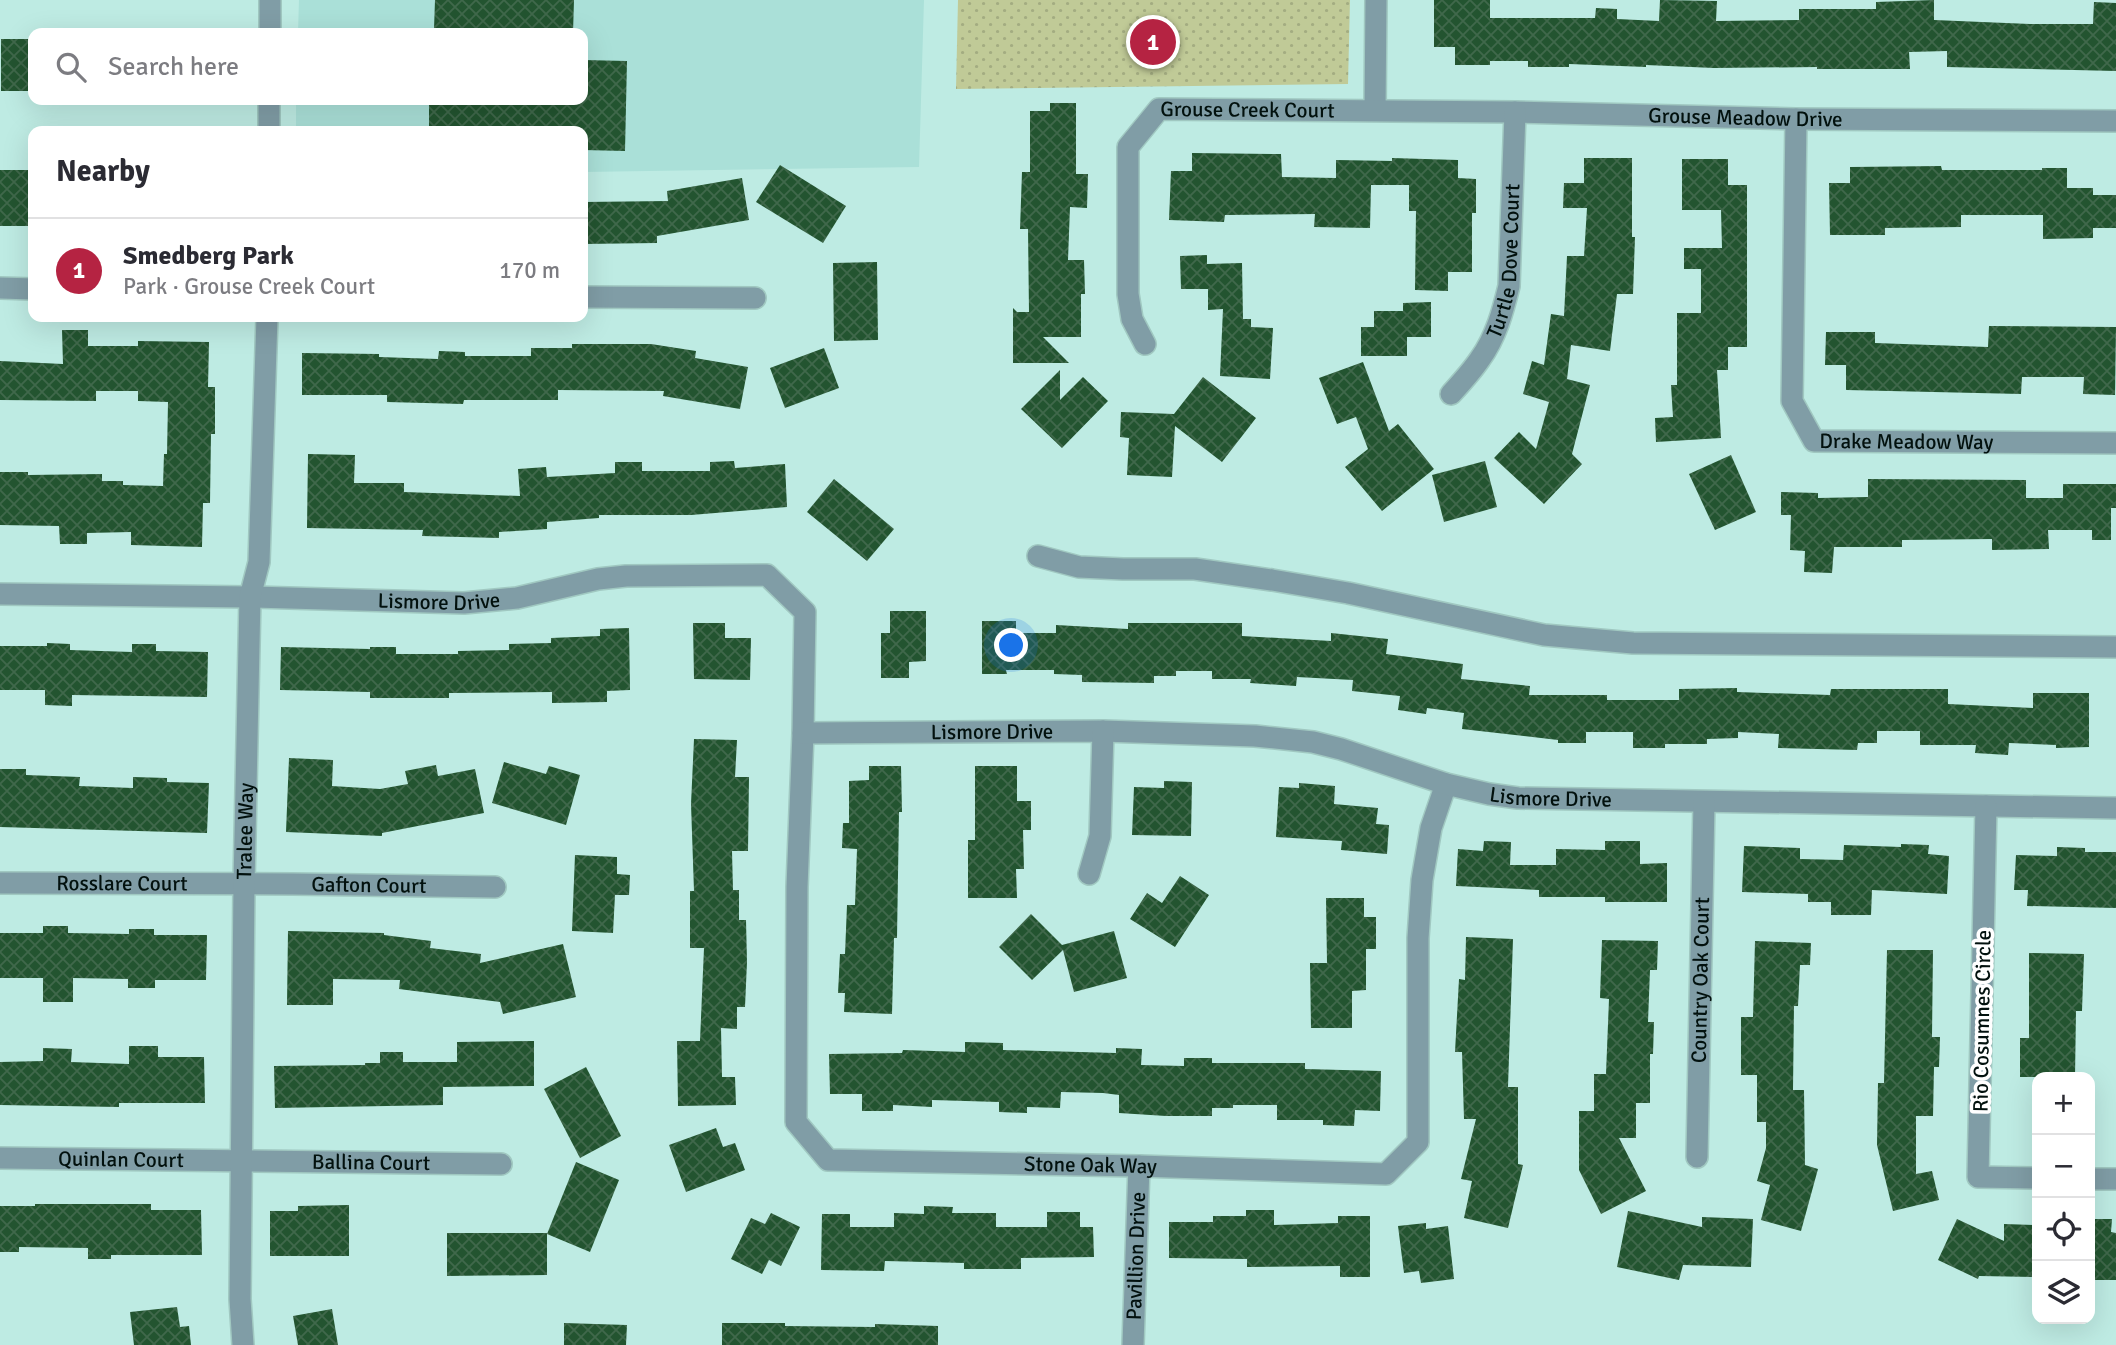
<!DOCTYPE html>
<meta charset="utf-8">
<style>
body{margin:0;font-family:Signika,sans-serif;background:#f7f7f7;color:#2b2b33}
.controls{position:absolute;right:21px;bottom:21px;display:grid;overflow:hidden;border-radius:14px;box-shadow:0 7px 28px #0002}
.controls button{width:63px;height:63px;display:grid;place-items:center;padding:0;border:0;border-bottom:2px solid #e1e1e2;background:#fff;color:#2b2b33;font:35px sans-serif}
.you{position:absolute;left:1012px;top:646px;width:24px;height:24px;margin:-18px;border:5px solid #fff;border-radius:50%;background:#1a73e8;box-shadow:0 0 0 10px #1a73e833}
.badge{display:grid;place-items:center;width:46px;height:46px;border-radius:50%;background:#b52342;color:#fff;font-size:23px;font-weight:700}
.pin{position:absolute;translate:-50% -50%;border:4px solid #fff;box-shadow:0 2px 7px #0006}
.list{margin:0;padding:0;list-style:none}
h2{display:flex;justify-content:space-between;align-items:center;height:91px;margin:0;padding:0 28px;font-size:30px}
h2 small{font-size:23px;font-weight:400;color:#7c7c81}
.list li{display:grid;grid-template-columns:46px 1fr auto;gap:21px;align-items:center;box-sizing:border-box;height:105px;padding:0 28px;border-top:2px solid #e1e1e2}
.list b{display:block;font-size:26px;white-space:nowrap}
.list p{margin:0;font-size:23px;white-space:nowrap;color:#7c7c81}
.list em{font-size:23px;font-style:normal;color:#7c7c81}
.icon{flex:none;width:38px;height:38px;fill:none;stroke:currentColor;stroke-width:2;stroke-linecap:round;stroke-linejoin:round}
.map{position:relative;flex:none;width:2116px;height:1345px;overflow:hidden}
.search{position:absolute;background:#fff;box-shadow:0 7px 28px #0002;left:28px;top:28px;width:560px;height:77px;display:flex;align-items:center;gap:18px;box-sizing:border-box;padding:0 24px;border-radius:14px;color:#7c7c81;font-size:26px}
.panel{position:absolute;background:#fff;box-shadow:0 7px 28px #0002;left:28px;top:126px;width:560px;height:196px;border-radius:14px}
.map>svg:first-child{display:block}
</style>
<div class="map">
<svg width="2116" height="1345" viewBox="0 0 2116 1345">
<defs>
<pattern id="grass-dots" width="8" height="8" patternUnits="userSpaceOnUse" patternTransform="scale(1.75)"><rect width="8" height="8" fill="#c0ca97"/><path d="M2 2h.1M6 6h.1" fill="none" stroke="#a3ac81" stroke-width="1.8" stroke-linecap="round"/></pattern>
<pattern id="building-cross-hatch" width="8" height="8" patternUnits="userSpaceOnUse" patternTransform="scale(1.75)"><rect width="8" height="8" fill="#235430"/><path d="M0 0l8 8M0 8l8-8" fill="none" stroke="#40684b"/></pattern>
</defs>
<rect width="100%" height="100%" fill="#beebe3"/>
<!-- built -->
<polygon fill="#aae0d8" points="299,0 924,0 919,167 583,172 583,131 296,131 296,100 583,100 583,33 298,33"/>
<!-- grass -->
<polygon fill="url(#grass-dots)" points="958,0 1350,0 1348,84 956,89"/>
<!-- building -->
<g fill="url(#building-cross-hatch)">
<polygon points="435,0 574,0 573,33 465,33 465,29 434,29"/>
<polygon points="1434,0 1490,0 1490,18 1595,18 1596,8 1617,9 1617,19 1659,21 1660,0 1717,1 1716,21 1799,20 1799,9 1876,9 1876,2 1934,0 1934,20 2030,24 2093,24 2094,2 2116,3 2116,71 1947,67 1947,51 1909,52 1910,69 1817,69 1817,67 1714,68 1646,65 1646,67 1569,64 1569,67 1528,67 1528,61 1490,61 1490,65 1455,65 1455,47 1434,47"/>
<polygon points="1,39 28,39 28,46 33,46 33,91 1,91"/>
<polygon points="583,60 627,61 625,151 583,150 583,131 429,131 429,100 583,100"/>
<polygon points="1050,103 1076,103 1076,174 1088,174 1087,208 1070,207 1068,260 1084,260 1085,294 1081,294 1081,337 1043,337 1069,363 1013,363 1013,308 1017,312 1029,312 1028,229 1020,229 1022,172 1030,172 1030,111 1050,111"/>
<polygon points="1192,153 1281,154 1282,177 1336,178 1336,160 1392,161 1392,158 1458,160 1458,178 1476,179 1476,213 1472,213 1472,272 1448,272 1448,291 1415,290 1416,211 1409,211 1409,185 1371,185 1370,228 1314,227 1315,214 1225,215 1224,222 1169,220 1171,171 1192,171"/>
<polygon points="1584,158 1632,158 1632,237 1635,237 1633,294 1617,294 1610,351 1571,345 1567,379 1590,385 1572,454 1582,464 1544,504 1494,458 1519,432 1536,449 1549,402 1523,394 1532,361 1544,365 1551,314 1564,316 1567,256 1584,256 1587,208 1563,208 1564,183 1584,183"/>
<polygon points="1682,159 1728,159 1728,185 1747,185 1747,347 1728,347 1728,370 1717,370 1721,438 1656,442 1655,418 1673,417 1671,385 1677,385 1677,313 1701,313 1701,269 1684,269 1684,248 1722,248 1721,210 1682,210"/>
<polygon points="780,165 846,206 823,243 756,202"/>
<polygon points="1941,166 1942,170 2042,170 2042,168 2067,168 2067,188 2093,188 2093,195 2116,195 2116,228 2093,228 2093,238 2043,239 2043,215 1961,215 1961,227 1885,228 1885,235 1830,235 1829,183 1850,183 1850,167"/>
<polygon points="0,170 33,170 32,226 0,226"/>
<polygon points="742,178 749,220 657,236 657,243 583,244 583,202 668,201 667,191"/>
<polygon points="1207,255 1207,264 1242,263 1243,319 1251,319 1251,327 1273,328 1270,379 1220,376 1223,309 1208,310 1208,289 1181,289 1180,256"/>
<polygon points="877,262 878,340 834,341 833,263"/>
<polygon points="1431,302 1431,337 1407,337 1407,356 1361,356 1361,327 1374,327 1374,311 1403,311 1403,303"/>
<polygon points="1989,326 2116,327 2115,395 2083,394 2084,377 2022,377 2021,394 1846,390 1846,365 1825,365 1826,332 1875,332 1875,343 1988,347"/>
<polygon points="62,330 88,330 88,346 138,346 138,341 209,342 208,387 215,387 215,434 211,434 210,503 203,503 202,547 131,545 131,532 87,533 87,544 60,544 59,526 0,525 0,472 28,472 28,475 102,474 102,481 123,481 123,485 163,486 164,454 167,454 168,402 138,401 138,391 96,391 96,401 0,400 0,361 63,364"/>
<polygon points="572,344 651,344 696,351 695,358 748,367 740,409 663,396 664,391 558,390 558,400 464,400 463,404 387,402 387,395 302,395 302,353 379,354 379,357 438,359 439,351 465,352 465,356 531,356 531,348 572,348"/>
<polygon points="824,348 839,388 785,408 770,368"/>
<polygon points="1363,362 1389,431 1398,424 1434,469 1382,511 1345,467 1368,449 1356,417 1337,424 1319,378"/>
<polygon points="1060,370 1060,400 1083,377 1108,401 1062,448 1021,409"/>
<polygon points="1203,377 1256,418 1222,462 1175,426 1172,477 1127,475 1129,438 1120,437 1121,412 1174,414"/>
<polygon points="308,454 355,455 354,483 404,483 404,492 520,496 518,469 546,467 547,477 615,473 615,462 642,462 642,471 710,471 710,462 734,461 735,468 785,464 787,507 691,515 599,515 599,518 547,522 547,529 499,532 499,538 422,536 423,530 307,528"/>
<polygon points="1731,455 1756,512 1715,530 1689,474"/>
<polygon points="1485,461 1497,507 1444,522 1432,475"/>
<polygon points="834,479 894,529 867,561 807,512"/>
<polygon points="1868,479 2026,480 2026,498 2063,498 2063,484 2116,484 2116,508 2111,508 2111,540 2092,540 2092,530 2048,530 2049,549 1992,550 1992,539 1902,540 1902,547 1834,547 1832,573 1804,572 1805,551 1790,550 1791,515 1781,515 1781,492 1818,493 1818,498 1868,497"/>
<polygon points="890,611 926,611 926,661 909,662 909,678 881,678 881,633 890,633"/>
<polygon points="982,621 1016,621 1016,633 1056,633 1056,625 1128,629 1128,623 1242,623 1242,636 1331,641 1331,633 1388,639 1386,654 1463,664 1461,679 1530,686 1529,695 1607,695 1607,700 1679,700 1679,689 1737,688 1737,692 1830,695 1831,689 1948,689 1948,704 2033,708 2033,693 2089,693 2089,747 2056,748 2056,745 2009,743 2008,755 1975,753 1976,745 1920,745 1920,731 1877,731 1877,743 1858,743 1857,750 1778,748 1779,734 1738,732 1738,738 1707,739 1707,744 1665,744 1665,748 1633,748 1633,732 1586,732 1586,743 1558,743 1558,740 1462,729 1464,713 1427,708 1426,714 1398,710 1400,696 1352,691 1353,680 1297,677 1296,686 1250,683 1251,679 1212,679 1212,671 1176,671 1176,676 1154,676 1154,683 1082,682 1082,675 1054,674 1054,670 1006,670 1007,674 982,674"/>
<polygon points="693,623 725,623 725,638 751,638 750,680 694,679"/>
<polygon points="629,628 630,690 607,691 607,702 552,703 552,692 449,693 449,698 370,698 370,692 280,690 281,647 370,649 370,647 396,647 396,654 458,654 458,651 509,650 509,644 551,643 551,638 600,636 600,629"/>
<polygon points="47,643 70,644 70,650 132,652 132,644 156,644 156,651 208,652 207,697 72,695 72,706 45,705 45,690 0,690 0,646 47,646"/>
<polygon points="694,739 737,740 735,777 749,777 748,851 732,851 733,890 739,890 739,920 746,920 747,962 745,1007 737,1007 737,1029 721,1028 722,1077 735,1077 736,1105 678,1106 677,1041 700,1041 704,948 690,948 690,891 694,891 691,804"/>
<polygon points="289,758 333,760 332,786 380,789 408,784 405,771 436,765 438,776 475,769 484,813 382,833 382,836 286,832"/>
<polygon points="504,762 546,774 549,766 580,775 566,825 492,803"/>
<polygon points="869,766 901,766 902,812 899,812 897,938 894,938 892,1014 844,1012 845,993 838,993 840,954 845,954 847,905 855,905 857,849 842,848 843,823 849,823 849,781 869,780"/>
<polygon points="975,766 1017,766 1017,801 1031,801 1031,830 1023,830 1024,869 1016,869 1017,898 968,898 968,840 975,840"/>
<polygon points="0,769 26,769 26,775 80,777 79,786 133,788 133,777 167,778 167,782 209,783 207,833 0,827"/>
<polygon points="1164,781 1192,782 1191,836 1132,835 1134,787 1164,788"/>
<polygon points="1299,783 1335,786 1334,804 1378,808 1376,824 1389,825 1387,854 1341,850 1342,841 1276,837 1279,787 1299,788"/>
<polygon points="1484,841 1511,842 1510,865 1556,865 1556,849 1605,850 1605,841 1640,841 1640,864 1667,863 1667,902 1605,902 1605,897 1539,897 1539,890 1456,886 1458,849 1483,851"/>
<polygon points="1901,844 1929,845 1928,854 1949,856 1947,894 1872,890 1871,915 1831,915 1831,902 1808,902 1808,894 1742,892 1744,846 1800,848 1800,859 1843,860 1844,845 1901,847"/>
<polygon points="2057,847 2085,848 2085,852 2116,852 2116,908 2027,906 2028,890 2014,890 2016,855 2057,856"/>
<polygon points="575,855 617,857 617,874 630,875 629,895 615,895 613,933 572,931"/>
<polygon points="1180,876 1209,895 1175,947 1130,919 1147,893 1162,903"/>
<polygon points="1326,898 1364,898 1364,917 1376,917 1376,949 1366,949 1366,990 1352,991 1352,1028 1311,1028 1310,963 1327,963"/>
<polygon points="1031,914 1062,945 1114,931 1127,978 1074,992 1063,950 1032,980 999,947"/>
<polygon points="43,926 68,926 68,933 129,934 129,929 154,929 154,935 207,935 206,980 155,980 155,988 128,988 128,979 73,978 73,1002 43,1002 43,978 0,978 0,933 43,933"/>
<polygon points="288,931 384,933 384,935 431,941 430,948 481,954 480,963 563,944 576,997 503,1014 500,1002 399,989 400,980 333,979 333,1005 287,1005"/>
<polygon points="1466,937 1513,939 1508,1087 1518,1087 1518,1164 1523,1165 1508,1228 1464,1218 1472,1181 1461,1179 1476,1119 1464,1119 1462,1052 1455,1052 1459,979 1465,980"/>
<polygon points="1602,940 1658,941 1657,970 1650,970 1648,1022 1654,1022 1653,1054 1650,1054 1650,1103 1636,1103 1636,1138 1619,1138 1646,1191 1601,1214 1579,1170 1579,1111 1594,1111 1594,1074 1606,1074 1609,999 1600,998"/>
<polygon points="1755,941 1811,943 1810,965 1800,965 1798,1006 1794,1006 1793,1090 1804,1090 1805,1165 1818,1169 1801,1231 1761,1220 1770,1185 1757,1181 1766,1148 1766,1122 1757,1122 1757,1075 1741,1075 1741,1017 1753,1017"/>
<polygon points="1887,950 1933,950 1932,1037 1940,1037 1939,1067 1934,1067 1933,1116 1916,1116 1916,1174 1932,1171 1939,1200 1893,1211 1877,1145 1878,1083 1884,1083"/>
<polygon points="2029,953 2084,954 2082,1011 2076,1011 2075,1077 2020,1077 2020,1038 2029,1038"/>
<polygon points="534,1041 534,1086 443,1087 443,1105 275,1108 274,1066 365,1065 365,1063 380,1063 380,1052 403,1052 403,1062 457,1062 457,1042"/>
<polygon points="965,1042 1003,1043 1003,1050 1116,1053 1116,1048 1142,1049 1141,1065 1184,1066 1184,1058 1212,1058 1212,1063 1305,1063 1305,1069 1381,1071 1380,1111 1355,1110 1354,1126 1323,1125 1323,1120 1277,1120 1277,1105 1233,1105 1233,1108 1212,1108 1212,1116 1166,1116 1119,1113 1119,1095 1103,1093 1061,1092 1060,1108 1027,1107 1027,1113 999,1112 999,1102 932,1100 932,1107 893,1105 893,1111 862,1111 862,1094 830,1094 829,1054 902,1053 903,1050 965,1052"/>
<polygon points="129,1046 158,1046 158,1057 204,1057 205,1103 119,1103 119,1107 0,1105 0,1062 43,1061 43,1048 72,1049 71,1062 129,1064"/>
<polygon points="586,1067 621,1136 580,1158 544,1089"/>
<polygon points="716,1128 723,1147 735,1143 745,1170 686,1192 669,1145"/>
<polygon points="576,1162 619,1180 590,1252 547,1234"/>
<polygon points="35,1204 151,1204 151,1210 201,1210 202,1255 111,1255 111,1259 88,1259 88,1248 19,1247 19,1252 0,1252 0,1206 35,1206"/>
<polygon points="349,1205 349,1256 270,1256 270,1211 298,1211 298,1206"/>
<polygon points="924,1206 953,1207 952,1213 996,1213 996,1227 1047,1227 1047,1212 1080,1212 1080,1227 1093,1227 1094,1257 1021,1258 1021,1269 964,1269 964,1263 885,1261 884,1271 821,1270 822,1214 850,1214 850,1227 894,1227 894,1213 924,1214"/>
<polygon points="1246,1210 1274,1210 1274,1225 1338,1223 1338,1216 1370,1216 1370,1277 1340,1277 1340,1266 1247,1267 1247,1259 1169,1258 1169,1222 1213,1222 1213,1216 1246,1216"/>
<polygon points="1628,1211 1702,1227 1702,1217 1753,1219 1751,1267 1683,1265 1679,1280 1617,1267"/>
<polygon points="771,1213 800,1227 781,1266 769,1260 762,1274 731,1259 751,1218 765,1224"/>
<polygon points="1957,1219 2004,1241 2004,1224 2037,1225 2037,1277 1979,1276 1978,1279 1938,1260"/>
<polygon points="2090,1219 2112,1219 2111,1232 2116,1233 2116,1280 2090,1280"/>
<polygon points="1426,1223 1426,1229 1448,1226 1454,1279 1421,1283 1419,1271 1404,1273 1398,1226"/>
<polygon points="447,1233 547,1233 547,1275 447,1276"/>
<polygon points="177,1307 180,1327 189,1326 191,1345 134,1345 130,1312"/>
<polygon points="332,1309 338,1345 298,1345 293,1316"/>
<polygon points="564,1323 627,1325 626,1345 564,1345"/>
<polygon points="722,1323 785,1323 785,1326 875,1327 875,1324 938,1326 938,1345 722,1345"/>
</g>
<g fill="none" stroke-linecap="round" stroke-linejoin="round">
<!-- minor casing -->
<g stroke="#a0c8c1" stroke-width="24">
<g id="minor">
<polyline points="270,33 270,0"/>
<polyline points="1375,110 1376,0"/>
<path id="s1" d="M1796,119l-4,282 22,40 302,2"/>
<polyline points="269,131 269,100"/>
<polyline points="0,288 33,289"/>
<polyline points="583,297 755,298"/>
<path id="s2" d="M1145,344l-13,-25 -4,-25v-147l31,-38 356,3 281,7 320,2"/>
<path id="s3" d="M1451,394c10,-11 21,-23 29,-35 16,-22 23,-48 29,-73l6,-174"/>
<polyline points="1038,556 1079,567 1123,569 1195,569 1272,580 1348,593 1544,635 1633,643 2116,647"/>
<path id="s4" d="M0,594l250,3 214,6 53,-5 81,-19 28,-3 141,-1 38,37 -2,121 -6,154 -1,235 32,38 311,6 247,8 32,-32v-204l4,-58 9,-52 15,-44"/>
<path id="s5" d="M803,733l300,-2 152,5 58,6 28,7 105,35 43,10 29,4 598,10"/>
<polyline points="1986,806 1978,1177 2037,1178"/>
<polyline points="1089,874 1100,836 1103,731"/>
<path id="s6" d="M0,883l293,1 202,3"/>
<path id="s7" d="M1697,1157l7,-355"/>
<path id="s8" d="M0,1158l501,6"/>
<polyline points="2090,1179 2116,1179"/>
<path id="s9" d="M243,1345l-3,-46 4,-415 6,-287 9,-35 8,-245"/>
<path id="s10" d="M1133,1345l6,-179"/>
</g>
</g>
<!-- minor -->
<use href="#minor" stroke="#809da6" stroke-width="21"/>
</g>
<g text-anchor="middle" stroke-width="7" stroke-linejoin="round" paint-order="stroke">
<!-- street labels -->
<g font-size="21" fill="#02110e" stroke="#fff">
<text dy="7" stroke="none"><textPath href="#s2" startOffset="338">Grouse Creek Court</textPath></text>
<text dy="7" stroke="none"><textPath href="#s2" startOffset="836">Grouse Meadow Drive</textPath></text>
<text dy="7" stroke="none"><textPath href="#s3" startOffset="149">Turtle Dove Court</textPath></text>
<text dy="7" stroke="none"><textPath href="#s1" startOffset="420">Drake Meadow Way</textPath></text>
<text dy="7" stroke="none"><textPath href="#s4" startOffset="439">Lismore Drive</textPath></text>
<text dy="7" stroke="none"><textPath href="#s5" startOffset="189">Lismore Drive</textPath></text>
<text dy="7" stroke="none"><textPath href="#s5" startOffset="756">Lismore Drive</textPath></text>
<text dy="7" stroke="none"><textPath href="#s9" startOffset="514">Tralee Way</textPath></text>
<text dy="7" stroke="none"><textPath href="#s6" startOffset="122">Rosslare Court</textPath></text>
<text dy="7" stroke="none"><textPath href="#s6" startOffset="369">Gafton Court</textPath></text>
<text dy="7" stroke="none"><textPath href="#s7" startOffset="177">Country Oak Court</textPath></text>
<text transform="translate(1982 1021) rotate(-89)" y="7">Rio Cosumnes Circle</text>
<text dy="7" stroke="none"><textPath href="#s8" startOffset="121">Quinlan Court</textPath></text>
<text dy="7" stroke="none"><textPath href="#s8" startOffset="371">Ballina Court</textPath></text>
<text dy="7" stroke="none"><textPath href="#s4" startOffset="1645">Stone Oak Way</textPath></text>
<text dy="7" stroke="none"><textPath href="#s10" startOffset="89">Pavillion Drive</textPath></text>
</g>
</g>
</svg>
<div class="controls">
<button>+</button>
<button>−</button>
<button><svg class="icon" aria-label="locate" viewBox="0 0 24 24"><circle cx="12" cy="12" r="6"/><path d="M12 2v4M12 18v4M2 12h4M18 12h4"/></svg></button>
<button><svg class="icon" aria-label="layers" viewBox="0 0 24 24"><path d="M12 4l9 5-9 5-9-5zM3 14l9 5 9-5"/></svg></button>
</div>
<div class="you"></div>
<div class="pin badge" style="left:1153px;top:42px">1</div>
<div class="search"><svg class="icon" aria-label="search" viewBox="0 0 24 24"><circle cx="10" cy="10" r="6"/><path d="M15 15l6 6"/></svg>Search here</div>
<section class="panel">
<h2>Nearby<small></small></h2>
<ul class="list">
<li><span class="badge">1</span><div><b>Smedberg Park</b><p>Park · Grouse Creek Court</p></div><em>170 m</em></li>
</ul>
</section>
</div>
